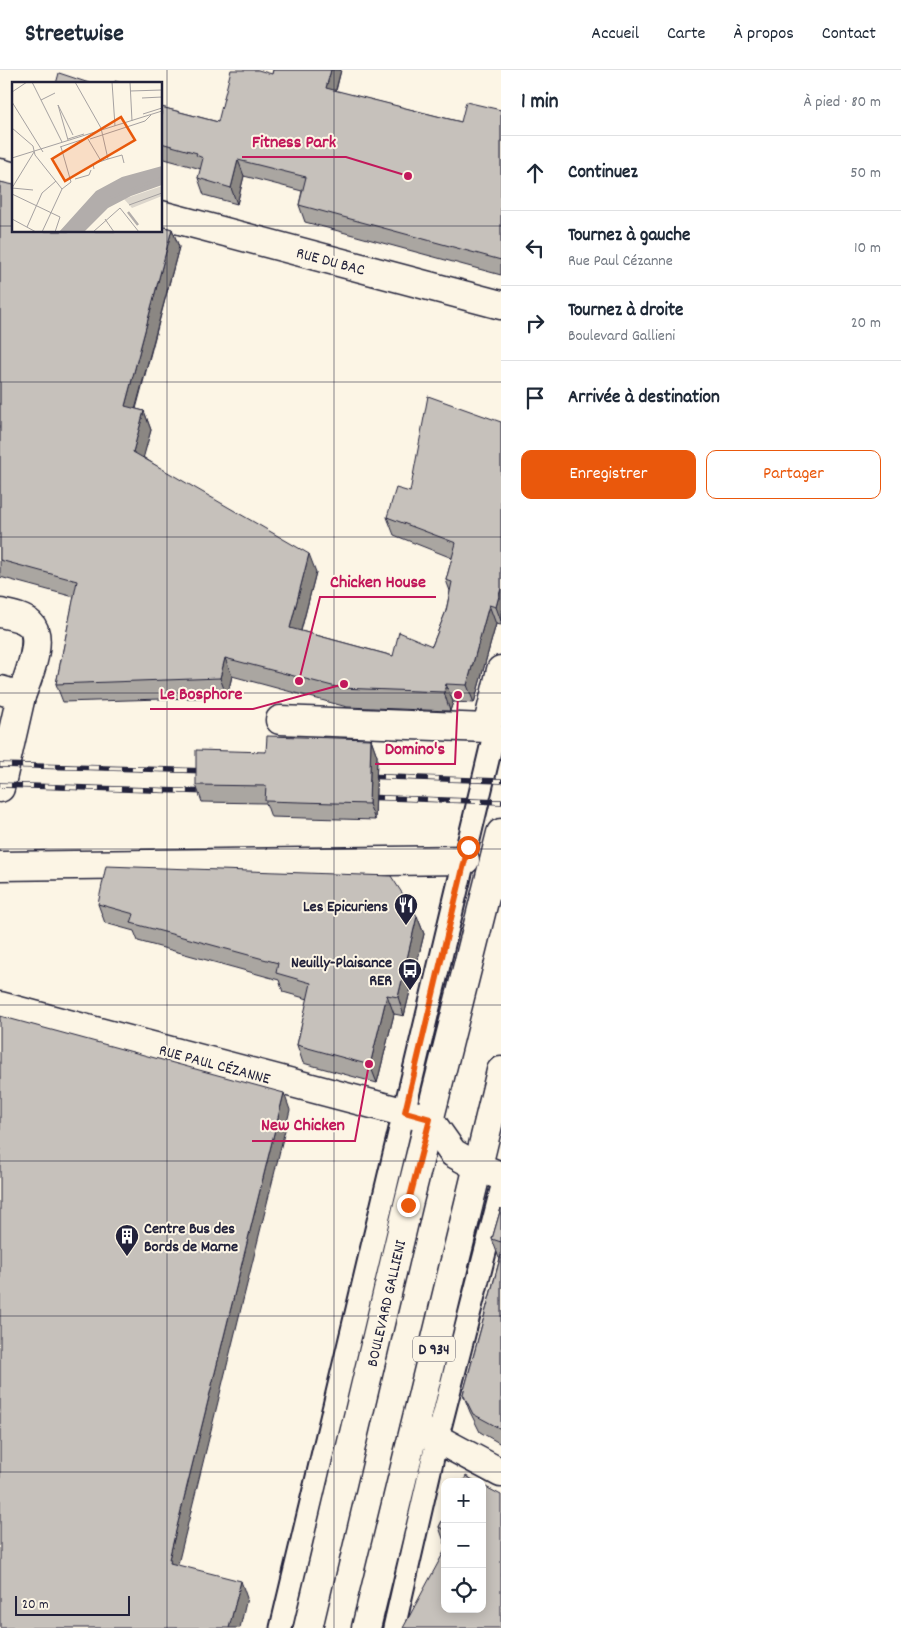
<!DOCTYPE html>
<html lang="fr">
<meta charset="utf-8">
<style>
body{margin:0;font-family:Dekko,sans-serif;background:#f6f6f7;color:#1f2937}
.controls{position:absolute;right:15px;bottom:15px;display:grid;overflow:hidden;border-radius:10px;box-shadow:0 2px 12px #0003}
.controls button{width:45px;height:45px;display:grid;place-items:center;padding:0;border:0;border-bottom:1px solid #e0e1e3;background:#fff;color:#1f2937;font:25px sans-serif}
.scale{position:absolute;left:15px;bottom:12px;width:115px;box-sizing:border-box;padding-left:5px;border:2px solid #22223b;border-top:0;font-size:14px;line-height:18px;white-space:nowrap;color:#22223b;-webkit-text-stroke:4px #fcf5e5;paint-order:stroke}
.stop{position:absolute;width:15px;height:15px;margin:-11px;border:4px solid #ea580c;border-radius:50%;background:#fff}
.stop.end{background:#ea580c;border-color:#fff;box-shadow:0 1px 5px #0008}
.list{margin:0;padding:0;list-style:none}
h2{display:flex;justify-content:space-between;align-items:center;height:65px;margin:0;padding:0 20px;font-size:21px}
h2 small{font-size:16px;font-weight:400;color:#747a83}
.list li{display:grid;grid-template-columns:32px 1fr auto;gap:15px;align-items:center;box-sizing:border-box;height:75px;padding:0 20px;border-top:1px solid #e0e1e3}
.list b{display:block;font-size:19px;white-space:nowrap}
.list p{margin:0;font-size:16px;white-space:nowrap;color:#747a83}
.list em{font-size:16px;font-style:normal;color:#747a83}
.actions{display:flex;gap:10px;padding:15px 20px}
.actions a{flex:1;padding:11px 0;border:1px solid #ea580c;border-radius:10px;text-align:center;font-size:18px;color:#ea580c}
.actions .main{background:#ea580c;color:#fff}
.icon{flex:none;width:28px;height:28px;fill:none;stroke:currentColor;stroke-width:2;stroke-linecap:round;stroke-linejoin:round}
.map{position:relative;flex:none;width:501px;height:1558px;overflow:hidden}
header{display:flex;align-items:center;gap:30px;box-sizing:border-box;height:70px;padding:0 25px;background:#fff;border-bottom:1px solid #e0e1e3}
header strong{font-size:24px}
nav{display:flex;gap:28px;margin-inline-start:auto;font-size:18px}
main{display:flex}
aside{flex:1;background:#fff}
.map>svg:first-child{display:block}
</style>
<header>
<strong>Streetwise</strong>
<nav><a>Accueil</a><a>Carte</a><a>À propos</a><a>Contact</a></nav>
</header>
<main>
<div class="map">
<svg width="501" height="1558" viewBox="0 0 501 1558">
<rect width="100%" height="100%" fill="#fcf5e5"/>
<filter id="ink" filterUnits="userSpaceOnUse"><feTurbulence type="fractalNoise" baseFrequency=".02" numOctaves="2"/><feDisplacementMap in="SourceGraphic" scale="10" xChannelSelector="R" yChannelSelector="G"/><feConvolveMatrix kernelMatrix="1 2 1 2 8 2 1 2 1" color-interpolation-filters="sRGB"/></filter>
<g filter="url(#ink)">
<g fill="none" stroke-linecap="round" stroke-linejoin="round">
<!-- service casing -->
<g stroke="#22223b" stroke-width="25">
<g id="service">
<polyline points="281,1558 492,673 501,667"/>
<polyline points="394,1558 437,1370 501,1120"/>
</g>
</g>
<!-- pedestrian casing -->
<g stroke="#22223b" stroke-width="31">
<g id="pedestrian">
<polyline points="280,650 487,658 501,600"/>
<polyline points="0,796 465,790"/>
</g>
</g>
<!-- minor casing -->
<g stroke="#22223b" stroke-width="31">
<g id="minor">
<polyline points="0,103 14,107"/>
<polyline points="161,145 501,235"/>
<path d="M0,543c9,2 23,4 30,11 15,14 -3,56 -9,72"/>
<polyline points="0,620 21,626 0,718"/>
<polyline points="0,936 429,1049 453,1083 478,1097 501,1106"/>
<polyline points="415,1357 501,1403"/>
</g>
</g>
<!-- primary casing -->
<g stroke="#22223b" stroke-width="31">
<g id="primary">
<polyline points="308,1558 408,1135 501,763"/>
<polyline points="366,1558 501,1001"/>
</g>
</g>
<!-- service -->
<use href="#service" stroke="#fcf5e5" stroke-width="21"/>
<!-- pedestrian -->
<use href="#pedestrian" stroke="#fcf5e5" stroke-width="28"/>
<!-- minor -->
<use href="#minor" stroke="#fcf5e5" stroke-width="28"/>
<!-- primary -->
<use href="#primary" stroke="#fcf5e5" stroke-width="28"/>
<!-- rail casing -->
<g stroke="#22223b" stroke-width="5.5">
<g id="rail">
<polyline points="0,695 210,701"/>
<polyline points="362,706 501,711"/>
<polyline points="0,715 211,722"/>
<polyline points="361,727 501,732"/>
</g>
</g>
<!-- rail -->
<use href="#rail" stroke="#fcf5e5" stroke-width="4" stroke-dasharray="11" stroke-linecap="butt"/>
</g>
<!-- wall -->
<g fill="#aaa6a1" stroke="#22223b">
<polygon points="273,0 341,0 336,21 461,52 501,40 501,205 305,152 299,135 302,121 244,106 237,134 204,125 198,108 201,99 161,88 161,37 218,52 272,4"/>
<polygon points="0,112 172,159 179,177 136,339 144,341 151,360 143,387 316,502 301,561 393,586 432,576 446,541 450,521 446,510 452,488 394,465 387,447 410,422 501,352 501,555 496,554 474,633 453,632 450,641 347,637 232,606 227,627 63,632 56,614 74,527 0,507"/>
<polygon points="371,669 377,686 375,750 271,747 266,733 202,732 196,715 266,682"/>
<polygon points="98,834 417,846 424,864 404,946 394,944 377,1013 303,993 297,975 308,929 283,922 279,910 138,871 134,861 105,853"/>
<polygon points="501,1138 501,1374 480,1362 470,1342 463,1324 500,1188 499,1188 492,1169"/>
<polygon points="445,1445 445,1474 439,1457"/>
</g>
<!-- shaded-wall -->
<g fill="#8b8783" stroke="#22223b">
<polygon points="331,0 341,0 332,35 326,18"/>
<polygon points="238,90 244,106 237,134 231,118"/>
<polygon points="172,159 179,177 131,355 125,336"/>
<polygon points="144,341 151,360 140,400 133,382"/>
<polygon points="309,484 316,502 297,576 290,558"/>
<polygon points="501,518 501,551 496,537"/>
<polygon points="489,535 496,554 474,633 467,615"/>
<polygon points="225,588 232,606 227,627 220,608"/>
<polygon points="446,614 453,632 450,641 444,622"/>
<polygon points="371,669 377,686 375,750 369,734"/>
<polygon points="417,846 424,864 404,946 398,927"/>
<polygon points="387,925 394,944 377,1013 370,995"/>
<polygon points="284,1023 290,1040 176,1502 178,1507 169,1489"/>
<polygon points="241,1511 247,1528 240,1558 229,1558"/>
</g>
<!-- building -->
<g fill="#c6c1bb" stroke="#22223b">
<polygon points="231,0 258,0 272,4 273,0 331,0 326,18 461,52 466,32 501,40 501,190 299,135 306,107 238,90 231,118 198,108 203,88 196,85 197,83 161,73 161,37 218,52"/>
<polygon points="59,3 92,14 56,14"/>
<polygon points="115,11 125,14 114,14"/>
<polygon points="0,112 14,115 14,161 161,161 161,156 172,159 125,336 144,341 133,382 309,484 290,558 393,586 399,562 432,576 446,541 452,512 446,510 456,473 387,447 396,418 410,422 428,326 501,352 501,518 496,537 489,535 467,615 446,614 444,622 340,618 225,588 220,608 56,614 77,511 0,490"/>
<polygon points="267,666 371,669 369,734 265,731 266,716 196,715 196,680 266,682"/>
<polygon points="106,796 391,806 417,846 398,927 387,925 370,995 297,975 311,913 276,903 278,893 131,853 134,844 98,834"/>
<polygon points="0,946 284,1023 169,1489 171,1489 170,1493 241,1511 229,1558 0,1558"/>
<polygon points="501,1138 501,1172 492,1169"/>
<polygon points="501,1185 501,1359 473,1344 463,1324"/>
<polygon points="466,1406 477,1412 463,1412"/>
<polygon points="482,1415 501,1425 501,1558 403,1558 445,1480 445,1539 482,1539"/>
<polygon points="445,1445 445,1460 439,1457"/>
</g>
</g>
<g fill="none" stroke-linecap="round" stroke-linejoin="round" filter="url(#ink)">
<!-- route -->
<polyline stroke="#ea580c" stroke-width="6" points="408,1135 430,1049 405,1042 468,777"/>
</g>
<!-- grid -->
<path fill="none" stroke="#22223b" stroke-width="1" stroke-opacity="0.55" d="M167,0v1558M334,0v1558M0,156h14M161,156h340M0,312h501M0,467h501M0,623h501M0,779h501M0,935h501M0,1091h501M0,1246h501M0,1402h501"/>
<!-- icons -->
<defs>
<g id="restaurant-pin" transform="scale(1.25)"><path d="M0 17L-7.5 6A9.5 9.5 0 1 1 7.5 6Z" fill="#22223b" stroke="#fcf5e5"/><path d="M-5-6h1v4h1v-4h1v4h1v-4h1v5L-1.5 .5V6h-2V.5L-5-1ZM5-6V6H3V1.5H1.5Q1.5-4 5-6Z" fill="#fff"/></g>
<g id="bus-pin" transform="scale(1.25)"><path d="M0 17L-7.5 6A9.5 9.5 0 1 1 7.5 6Z" fill="#22223b" stroke="#fcf5e5"/><path d="M-5-6H5V4H4V6H2V4H-2V6H-4V4H-5ZM-3.5-4V0h7V-4ZM-3.5 1.2v1.5H-2V1.2ZM2 1.2v1.5H3.5V1.2Z" fill="#fff"/></g>
<g id="building-pin" transform="scale(1.25)"><path d="M0 17L-7.5 6A9.5 9.5 0 1 1 7.5 6Z" fill="#22223b" stroke="#fcf5e5"/><path d="M-4-6H4V6H1V3H-1V6H-4ZM-2.5-4.3h1.7v1.8h-1.7ZM.8-4.3h1.7v1.8H.8ZM-2.5-1h1.7V.8h-1.7ZM.8-1h1.7V.8H.8Z" fill="#fff"/></g>
</defs>
<g fill-rule="evenodd">
<use href="#restaurant-pin" x="406" y="835"/>
<use href="#bus-pin" x="410" y="900"/>
<use href="#building-pin" x="127" y="1166"/>
</g>
<g text-anchor="middle" stroke-width="4" stroke-linejoin="round" paint-order="stroke">
<!-- shield labels -->
<rect fill="#fcf5e5" stroke="#63616e" stroke-width="1" x="413" y="1266.5" width="42" height="25" rx="4"/>
<g font-size="15" font-weight="bold" fill="#22223b">
<text x="434" y="1284">D 934</text>
</g>
<!-- street labels -->
<g font-size="16" fill="#22223b" stroke="#fcf5e5">
<text transform="translate(331 190) rotate(15)" y="6">RUE DU BAC</text>
<text transform="translate(215 993) rotate(15)" y="6">RUE PAUL CÉZANNE</text>
<text transform="translate(385 1233) rotate(-77)" y="6">BOULEVARD GALLIENI</text>
</g>
<!-- poi labels -->
<g font-size="16" font-weight="bold" fill="#22223b" stroke="#fcf5e5" text-anchor="end">
<text x="388" y="841">Les Epicuriens</text>
<text x="392" y="897">Neuilly-Plaisance<tspan x="392" dy="18">RER</tspan></text>
<text x="144" y="1163" text-anchor="start">Centre Bus des<tspan x="144" dy="18">Bords de Marne</tspan></text>
</g>
</g>
<!-- overview -->
<g transform="translate(12 12)">
<rect width="150" height="150" fill="#fcf5e5"/>
<path d="M150,104v10l-30,12 -8,-9z" fill="#dcd6cc"/>
<path d="M150,84v19l-31,11 -23,12 -24,24h-25l37,-41 26,-14z" fill="#b2adab"/>
<path fill="none" stroke="#b2adab" stroke-width="2.5" d="M92,106l8,9 50,-19M116,130l10,13"/>
<path fill="none" stroke="#a5a1a1" stroke-width="1" d="M20,0l30,60M63,0l26,46 7,31 -15,5 1,5M100,0l3,44M118,0l2,39M118,9l32,-1M0,10l15,-10M130,16l20,-1M29,18l14,-7M0,20l31,50M46,23l10,35M46,23l15,30M131,32l19,-6M0,46l21,18 2,9 27,34M56,57l16,-5M76,57l13,22M78,57l55,-18 6,-6M48,65l30,-10M49,65l10,35 -9,7M0,76l150,-47M96,77l14,-4 2,8M63,97l14,-4 2,-5M0,106l22,-36M0,106l21,2M0,112l48,23 -5,15M117,123l33,-12M0,137l24,13M93,137l9,13M15,145l15,-34 14,-12M30,150l20,-43M81,150l27,-24 19,24"/>
<path fill="#e8590c" fill-opacity="0.15" stroke="#e8590c" stroke-width="2.5" d="M109,35l14,23 -70,41 -13,-22z"/>
<rect width="150" height="150" fill="none" stroke="#22223b" stroke-width="2.5"/>
</g>
<!-- callouts -->
<path fill="none" stroke="#c2185b" stroke-width="2" d="M408 106L346 87H242M299 611L320 527H436M344 614L253 639H150M458 625L455 694H375M369 994L355 1071H252"/>
<g fill="#c2185b" stroke="#fcf5e5" stroke-width="2">
<circle cx="408" cy="106" r="5"/>
<circle cx="299" cy="611" r="5"/>
<circle cx="344" cy="614" r="5"/>
<circle cx="458" cy="625" r="5"/>
<circle cx="369" cy="994" r="5"/>
</g>
<g font-size="18" text-anchor="middle" font-weight="bold" fill="#c2185b" stroke="#fcf5e5" stroke-width="4" stroke-linejoin="round" paint-order="stroke">
<text x="294" y="77">Fitness Park</text>
<text x="378" y="517">Chicken House</text>
<text x="201" y="629">Le Bosphore</text>
<text x="415" y="684">Domino's</text>
<text x="303" y="1060">New Chicken</text>
</g>
</svg>
<div class="controls">
<button>+</button>
<button>−</button>
<button><svg class="icon" aria-label="locate" viewBox="0 0 24 24"><circle cx="12" cy="12" r="6"/><path d="M12 2v4M12 18v4M2 12h4M18 12h4"/></svg></button>
</div>
<div class="scale">20 m</div>
<div class="stop" style="left:468px;top:777px"></div>
<div class="stop end" style="left:408px;top:1135px"></div>
</div>
<aside>
<h2>1 min<small>À pied · 80 m</small></h2>
<ul class="list">
<li><svg class="icon" aria-label="ahead" viewBox="0 0 24 24"><path d="M12 20V5M6 11l6-6 6 6"/></svg><div><b>Continuez</b></div><em>50 m</em></li>
<li><svg class="icon" aria-label="left" viewBox="0 0 24 24"><path d="M17 20v-9H6M10 6l-5 5 5 5"/></svg><div><b>Tournez à gauche</b><p>Rue Paul Cézanne</p></div><em>10 m</em></li>
<li><svg class="icon" aria-label="right" viewBox="0 0 24 24"><path d="M7 20v-9h11M14 6l5 5-5 5"/></svg><div><b>Tournez à droite</b><p>Boulevard Gallieni</p></div><em>20 m</em></li>
<li><svg class="icon" aria-label="arrive" viewBox="0 0 24 24"><path d="M6 21V4h12l-3 4 3 4H6"/></svg><div><b>Arrivée à destination</b></div></li>
</ul>
<div class="actions"><a class="main">Enregistrer</a><a>Partager</a></div>
</aside>
</main>
